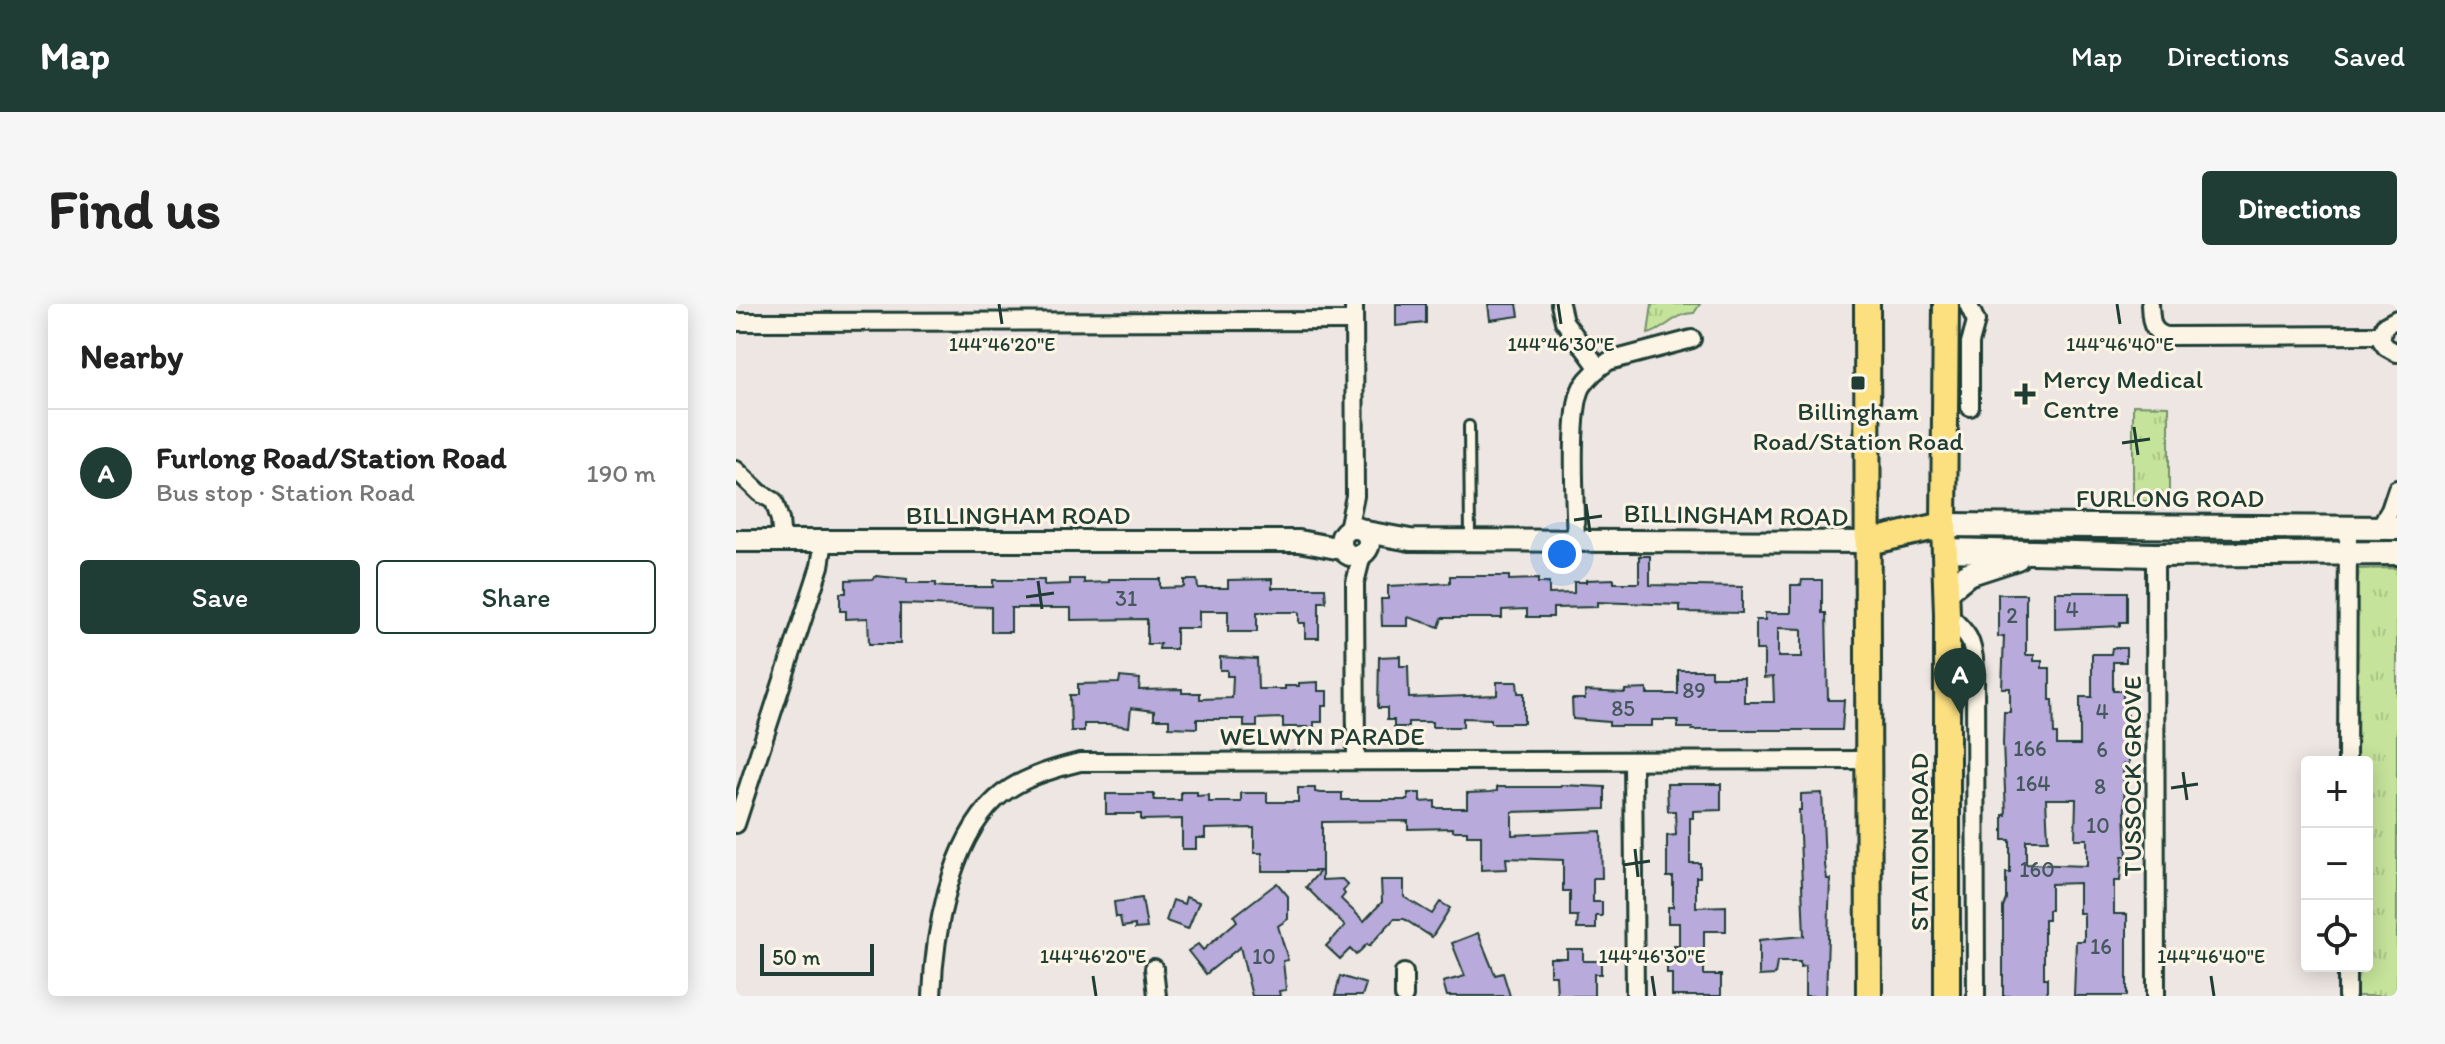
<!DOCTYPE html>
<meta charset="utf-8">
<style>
body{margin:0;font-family:Itim,sans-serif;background:#f6f6f6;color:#222}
.controls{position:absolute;right:24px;bottom:24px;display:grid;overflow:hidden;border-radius:8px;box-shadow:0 4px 20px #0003}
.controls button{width:72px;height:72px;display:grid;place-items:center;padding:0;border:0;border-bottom:2px solid #e0e0e0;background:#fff;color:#222;font:40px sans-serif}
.scale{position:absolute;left:24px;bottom:20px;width:114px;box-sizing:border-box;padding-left:8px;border:4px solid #1f3d34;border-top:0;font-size:22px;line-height:28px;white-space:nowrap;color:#1f3d34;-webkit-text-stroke:6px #fcf5e5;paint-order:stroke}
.you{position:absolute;left:826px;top:250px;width:28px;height:28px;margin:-20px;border:6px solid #fff;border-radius:50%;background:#1a73e8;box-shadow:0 0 0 12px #1a73e833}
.badge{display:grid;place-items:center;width:52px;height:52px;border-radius:50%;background:#1f3d34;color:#fff;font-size:26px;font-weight:700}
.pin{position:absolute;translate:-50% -66px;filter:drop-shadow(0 2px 4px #0008)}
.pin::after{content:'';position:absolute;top:42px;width:28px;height:24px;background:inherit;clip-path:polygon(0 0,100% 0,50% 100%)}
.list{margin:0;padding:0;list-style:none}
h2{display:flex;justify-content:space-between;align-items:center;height:104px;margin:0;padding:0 32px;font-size:34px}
h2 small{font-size:26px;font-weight:400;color:#767676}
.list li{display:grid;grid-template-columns:52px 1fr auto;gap:24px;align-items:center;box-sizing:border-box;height:128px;padding:0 32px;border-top:2px solid #e0e0e0}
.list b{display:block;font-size:30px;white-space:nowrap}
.list p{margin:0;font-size:26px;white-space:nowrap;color:#767676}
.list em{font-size:26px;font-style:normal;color:#767676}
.actions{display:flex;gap:16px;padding:24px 32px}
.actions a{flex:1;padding:18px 0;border:2px solid #1f3d34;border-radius:8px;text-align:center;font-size:28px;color:#1f3d34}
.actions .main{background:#1f3d34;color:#fff}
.icon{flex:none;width:44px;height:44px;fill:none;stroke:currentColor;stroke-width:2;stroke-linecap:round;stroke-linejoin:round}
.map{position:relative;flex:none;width:1661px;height:692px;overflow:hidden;border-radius:8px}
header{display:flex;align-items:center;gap:48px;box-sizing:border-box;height:112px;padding:0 40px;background:#1f3d34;color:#fff}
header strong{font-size:38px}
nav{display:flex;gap:44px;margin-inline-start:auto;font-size:28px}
.intro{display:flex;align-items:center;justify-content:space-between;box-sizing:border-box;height:192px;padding:0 48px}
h1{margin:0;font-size:56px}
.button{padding:20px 36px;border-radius:8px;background:#1f3d34;color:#fff;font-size:28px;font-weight:700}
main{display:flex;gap:48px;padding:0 48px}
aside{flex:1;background:#fff;border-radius:8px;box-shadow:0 4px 20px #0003}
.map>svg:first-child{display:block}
</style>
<header>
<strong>Map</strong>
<nav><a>Map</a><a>Directions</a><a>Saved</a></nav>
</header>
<div class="intro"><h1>Find us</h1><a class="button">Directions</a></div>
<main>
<aside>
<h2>Nearby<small></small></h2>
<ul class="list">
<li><span class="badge">A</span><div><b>Furlong Road/Station Road</b><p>Bus stop · Station Road</p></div><em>190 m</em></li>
</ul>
<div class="actions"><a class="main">Save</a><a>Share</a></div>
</aside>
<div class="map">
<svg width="1661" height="692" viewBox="0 0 1661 692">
<defs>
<pattern id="park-tufts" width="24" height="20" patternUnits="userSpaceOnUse" patternTransform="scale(2)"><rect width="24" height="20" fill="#c5e39a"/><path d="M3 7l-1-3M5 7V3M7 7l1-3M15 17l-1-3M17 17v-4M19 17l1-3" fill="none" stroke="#a9c485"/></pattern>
</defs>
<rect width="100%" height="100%" fill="#eee6e3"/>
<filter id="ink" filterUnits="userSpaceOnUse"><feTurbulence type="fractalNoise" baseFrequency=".0125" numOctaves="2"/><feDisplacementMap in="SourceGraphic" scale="16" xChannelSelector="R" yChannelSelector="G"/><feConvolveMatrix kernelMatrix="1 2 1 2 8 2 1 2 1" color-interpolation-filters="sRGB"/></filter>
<g filter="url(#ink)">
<!-- park -->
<g fill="url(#park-tufts)" stroke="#729067" stroke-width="2">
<path d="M916,0h48l-6,9c-20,0 -28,17 -46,21z"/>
<polygon points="1397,101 1433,102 1433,197 1397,197"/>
<polygon points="1661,264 1661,692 1619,692 1619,662 1631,662 1631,458 1618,458 1617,265"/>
</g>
<!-- building -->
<g fill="#b8aada" stroke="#1f3d34" stroke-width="2" fill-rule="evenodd">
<polygon points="660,0 690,0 690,19 660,22"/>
<polygon points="752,0 781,0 783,12 754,16"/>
<polygon points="903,252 914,252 914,281 1006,283 1006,309 944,308 944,301 861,298 861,303 817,304 817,313 791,313 791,305 766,306 766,314 706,314 703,323 672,313 672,322 646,322 645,295 652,295 652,282 714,279 714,272 773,272 773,276 802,275 802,279 813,279 813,290 838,289 838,278 850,278 850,276 878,275 878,279 903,279"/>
<polygon points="140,272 171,275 171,279 200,279 200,282 210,283 257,283 257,276 308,276 308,281 334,280 334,275 348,275 348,279 373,278 373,275 424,275 424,284 448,283 448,276 461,276 462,284 492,284 492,276 536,275 536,284 589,284 590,298 583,298 583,334 569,334 569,319 563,319 563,308 521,308 521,328 492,328 492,307 463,307 463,324 440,324 440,345 423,345 424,340 411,340 411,315 335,316 335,304 275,304 275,328 255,328 255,303 164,300 164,340 133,340 132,314 110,315 110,307 104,307 104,289 110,289 110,276 137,275"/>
<path d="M1066,276h20v33h4l2,87h16l-2,30h-150v-2h-14v-8h-26v6h-43v-4l-36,-3 -1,-20h13v-8l40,2v-3l22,-1v5h31v-24h33v7h33v25h30l-1,-25 -9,1v-28h-8v-30h9v-7h26v-28h10zM1042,324l24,1v28h-24z"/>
<polygon points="1319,288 1391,288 1391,318 1384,318 1384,322 1319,325"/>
<path d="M1262,290h28v61h8v6h8v7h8v32h3l1,34h3v11h23v-48h12v-43h19l1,-6h14v14h-13v29h10v24h5l-2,38h3v11h-6l4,93h-5l-2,24h-6v33h13v82h-53l2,-55h8v-28h-5v-30l-28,1v26h-3v10h-4v58h3v18h-44v-89l3,-8v-26h4v-33h-7v-25h3l-3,-72 1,-31h6v-24h-8l2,-52 -6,1zM1310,495h30l-1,40h12v27l-61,-2v-24h22z"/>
<polygon points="664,352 664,362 672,362 673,394 761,391 761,378 781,378 782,389 788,389 788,419 755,419 755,415 727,414 727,423 696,423 696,418 672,418 672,423 658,423 658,416 651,416 651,404 642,404 643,353"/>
<polygon points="484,353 521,355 522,385 549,385 549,382 563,382 563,379 582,378 582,387 591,387 591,402 586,402 586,418 578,418 578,423 547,423 547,414 521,415 521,423 508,423 508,415 461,415 461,424 433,423 433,415 418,415 418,407 395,404 393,423 373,420 348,420 348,427 335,427 334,391 342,391 342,380 383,379 384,373 404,375 403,386 446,385 446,389 464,389 464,395 496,394 497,372 491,372 491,366 484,366"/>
<polygon points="931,480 985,480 985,506 957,507 957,514 954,514 954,559 964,559 964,573 960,573 960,603 990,602 990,627 968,627 968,671 985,671 985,692 936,692 936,670 931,670 931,654 938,654 938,642 943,642 943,619 932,619 932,603 937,603 937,573 931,573 931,532 940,531 939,507 932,507"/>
<polygon points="825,481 869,483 869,505 776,508 776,531 865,527 866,574 857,574 857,598 866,598 866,612 860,612 860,625 841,625 842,612 834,612 834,587 827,587 827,556 770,554 771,565 745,566 745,531 731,531 731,527 717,527 717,524 672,525 672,517 586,518 586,576 606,575 612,581 607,587 609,590 605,595 628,617 646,598 645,576 668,576 668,593 696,610 704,598 714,604 696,633 668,615 658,615 633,642 631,640 620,651 614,645 604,655 590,642 609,622 570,583 584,567 526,567 526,549 518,549 518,524 469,525 469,534 460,534 460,545 446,545 446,515 405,516 405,510 370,510 370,490 418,490 418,496 445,496 445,488 461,488 461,492 473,491 473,498 505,498 505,489 531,489 531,498 562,498 562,484 579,484 579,488 585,489 606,489 606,496 672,496 672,489 684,489 684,498 699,497 699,504 731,504 731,489 754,488 761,487 761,483 825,483"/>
<polygon points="1086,489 1089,561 1091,575 1094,575 1090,692 1069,692 1069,662 1064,663 1064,658 1041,658 1039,671 1023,672 1023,636 1068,632 1063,506 1065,506 1065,490"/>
<polygon points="541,579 552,592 552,615 542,622 552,656 547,657 550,686 543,687 544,692 516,692 504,643 470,670 452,647 462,640 467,646 501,617 498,612"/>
<polygon points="450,593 463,598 452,625 430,617 437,596 448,600"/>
<polygon points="406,594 411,624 399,625 399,621 386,623 384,613 380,613 378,598"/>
<polygon points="742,629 759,671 767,669 774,692 711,692 707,678 729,672 716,639"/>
<polygon points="831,645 847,645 847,657 865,657 865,670 858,670 858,692 821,692 820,671 814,671 814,654 831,654"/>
<polygon points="604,672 630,680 626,692 599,692"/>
</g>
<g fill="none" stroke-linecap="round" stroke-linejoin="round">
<!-- service casing -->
<g stroke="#1f3d34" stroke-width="14">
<polyline id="service" points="733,122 734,234"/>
</g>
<!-- minor casing -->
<g stroke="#1f3d34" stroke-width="22">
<g id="minor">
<polyline points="824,0 828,17 862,63"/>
<polyline points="1232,0 1240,17 1234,39 1234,103"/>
<path d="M1414,0c1,15 0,28 17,32l214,-1"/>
<polyline points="1661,15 1648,22 1645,36 1650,43 1661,49"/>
<polyline points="0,18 618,17"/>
<polyline points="0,166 24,189 38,197 44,216 46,237"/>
<polyline points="1643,224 1654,206 1661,185"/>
<polyline points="612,225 619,192 618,0"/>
<path d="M840,236c-1,-33 -7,-128 6,-153 7,-11 16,-19 27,-26l83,-22"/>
<polyline points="1419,251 1420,692"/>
<path d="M1211,310c21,19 26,25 28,54l1,328"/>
<polyline points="620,456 619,279 626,251"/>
<polyline points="897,457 899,692"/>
<polyline points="1611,458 1612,224"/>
<polyline points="0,520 84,262 88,237"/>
<polyline points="418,664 421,692"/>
<polyline points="668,669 668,692"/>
<path d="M196,692c2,-61 17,-153 64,-197 22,-20 56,-30 84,-37l788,-2"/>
<polyline points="1611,692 1611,662"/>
</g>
</g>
<!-- tertiary casing -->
<g stroke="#1f3d34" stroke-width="26">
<g id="tertiary">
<circle cx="619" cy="238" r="14"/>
<polyline points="630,228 674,236 1133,238"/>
<polyline points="0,237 563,237 606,245"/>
</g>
</g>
<!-- secondary casing -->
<g stroke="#1f3d34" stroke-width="28">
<g id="secondary">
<polyline points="1208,221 1661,224"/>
<polyline points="1209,246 1419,251 1661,249"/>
<polyline points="1211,287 1232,270 1281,254"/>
</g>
</g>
<!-- primary casing -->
<g stroke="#1f3d34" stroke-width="30">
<g id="primary">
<polyline points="1131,0 1133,692"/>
<polyline points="1210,0 1208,221 1211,310 1211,692"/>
<polyline points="1133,238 1208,221"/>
</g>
</g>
<!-- service -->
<use href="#service" stroke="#fcf5e5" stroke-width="8"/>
<!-- minor -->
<use href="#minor" stroke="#fcf5e5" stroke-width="16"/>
<!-- tertiary -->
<use href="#tertiary" stroke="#fcf5e5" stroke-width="20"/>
<!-- secondary -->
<use href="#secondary" stroke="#fcf5e5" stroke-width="22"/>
<!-- primary -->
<use href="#primary" stroke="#fce080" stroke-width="24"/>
</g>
</g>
<!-- ticks -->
<path fill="none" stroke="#1f3d34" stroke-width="3" d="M263,0l3,20M822,0l3,20M1381,0l3,20M1398,123l4,28M1386,139l28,-4M850,200l4,28M838,216l28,-4M302,277l4,28M290,293l28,-4M1447,468l4,28M1435,484l27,-4M899,545l3,28M887,561l27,-4M357,672l3,20M916,672l3,20M1475,672l3,20"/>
<!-- markers -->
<g fill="#1f3d34" stroke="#fcf5e5" stroke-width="3">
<rect x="1114" y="71" width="16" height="16" rx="4"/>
<path d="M1285 78h8v8h8v8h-8v8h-8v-8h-8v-8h8z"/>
</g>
<g text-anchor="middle" stroke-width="6" stroke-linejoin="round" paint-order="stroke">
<!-- number labels -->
<g font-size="22" fill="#45585e">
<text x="390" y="302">31</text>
<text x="1336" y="313">4</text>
<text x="1276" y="319">2</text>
<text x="958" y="394">89</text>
<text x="887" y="412">85</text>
<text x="1366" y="415">4</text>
<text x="1294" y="452">166</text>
<text x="1366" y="453">6</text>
<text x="1297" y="487">164</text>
<text x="1364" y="490">8</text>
<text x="1362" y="529">10</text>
<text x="1301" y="573">160</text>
<text x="1365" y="650">16</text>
<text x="528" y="660">10</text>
</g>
<!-- poi labels -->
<g font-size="26" fill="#1f3d34" stroke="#fcf5e5" text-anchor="start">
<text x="1307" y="84">Mercy Medical<tspan x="1307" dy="30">Centre</tspan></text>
<text x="1122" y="116" text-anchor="middle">Billingham<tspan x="1122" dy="30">Road/Station Road</tspan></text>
</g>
<!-- street labels -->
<g font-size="26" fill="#1f3d34" stroke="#fcf5e5">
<text x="1434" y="203">FURLONG ROAD</text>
<text x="282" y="220">BILLINGHAM ROAD</text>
<text transform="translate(1000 211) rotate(1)" y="9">BILLINGHAM ROAD</text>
<text x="586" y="441">WELWYN PARADE</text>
<text transform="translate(1396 472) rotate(-90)" y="9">TUSSOCK GROVE</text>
<text transform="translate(1183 538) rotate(-90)" y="9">STATION ROAD</text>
</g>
</g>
<g font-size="20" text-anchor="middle" fill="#1f3d34" stroke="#fcf5e5" stroke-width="6" stroke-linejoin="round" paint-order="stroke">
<text x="266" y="47">144°46'20"E</text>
<text x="825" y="47">144°46'30"E</text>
<text x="1384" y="47">144°46'40"E</text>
<text x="357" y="659">144°46'20"E</text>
<text x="916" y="659">144°46'30"E</text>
<text x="1475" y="659">144°46'40"E</text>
</g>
</svg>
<div class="controls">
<button>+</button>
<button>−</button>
<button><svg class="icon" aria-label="locate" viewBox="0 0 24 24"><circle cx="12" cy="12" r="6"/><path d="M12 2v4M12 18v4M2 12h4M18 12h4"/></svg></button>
</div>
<div class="scale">50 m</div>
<div class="you"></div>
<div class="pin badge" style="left:1224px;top:410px">A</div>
</div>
</main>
